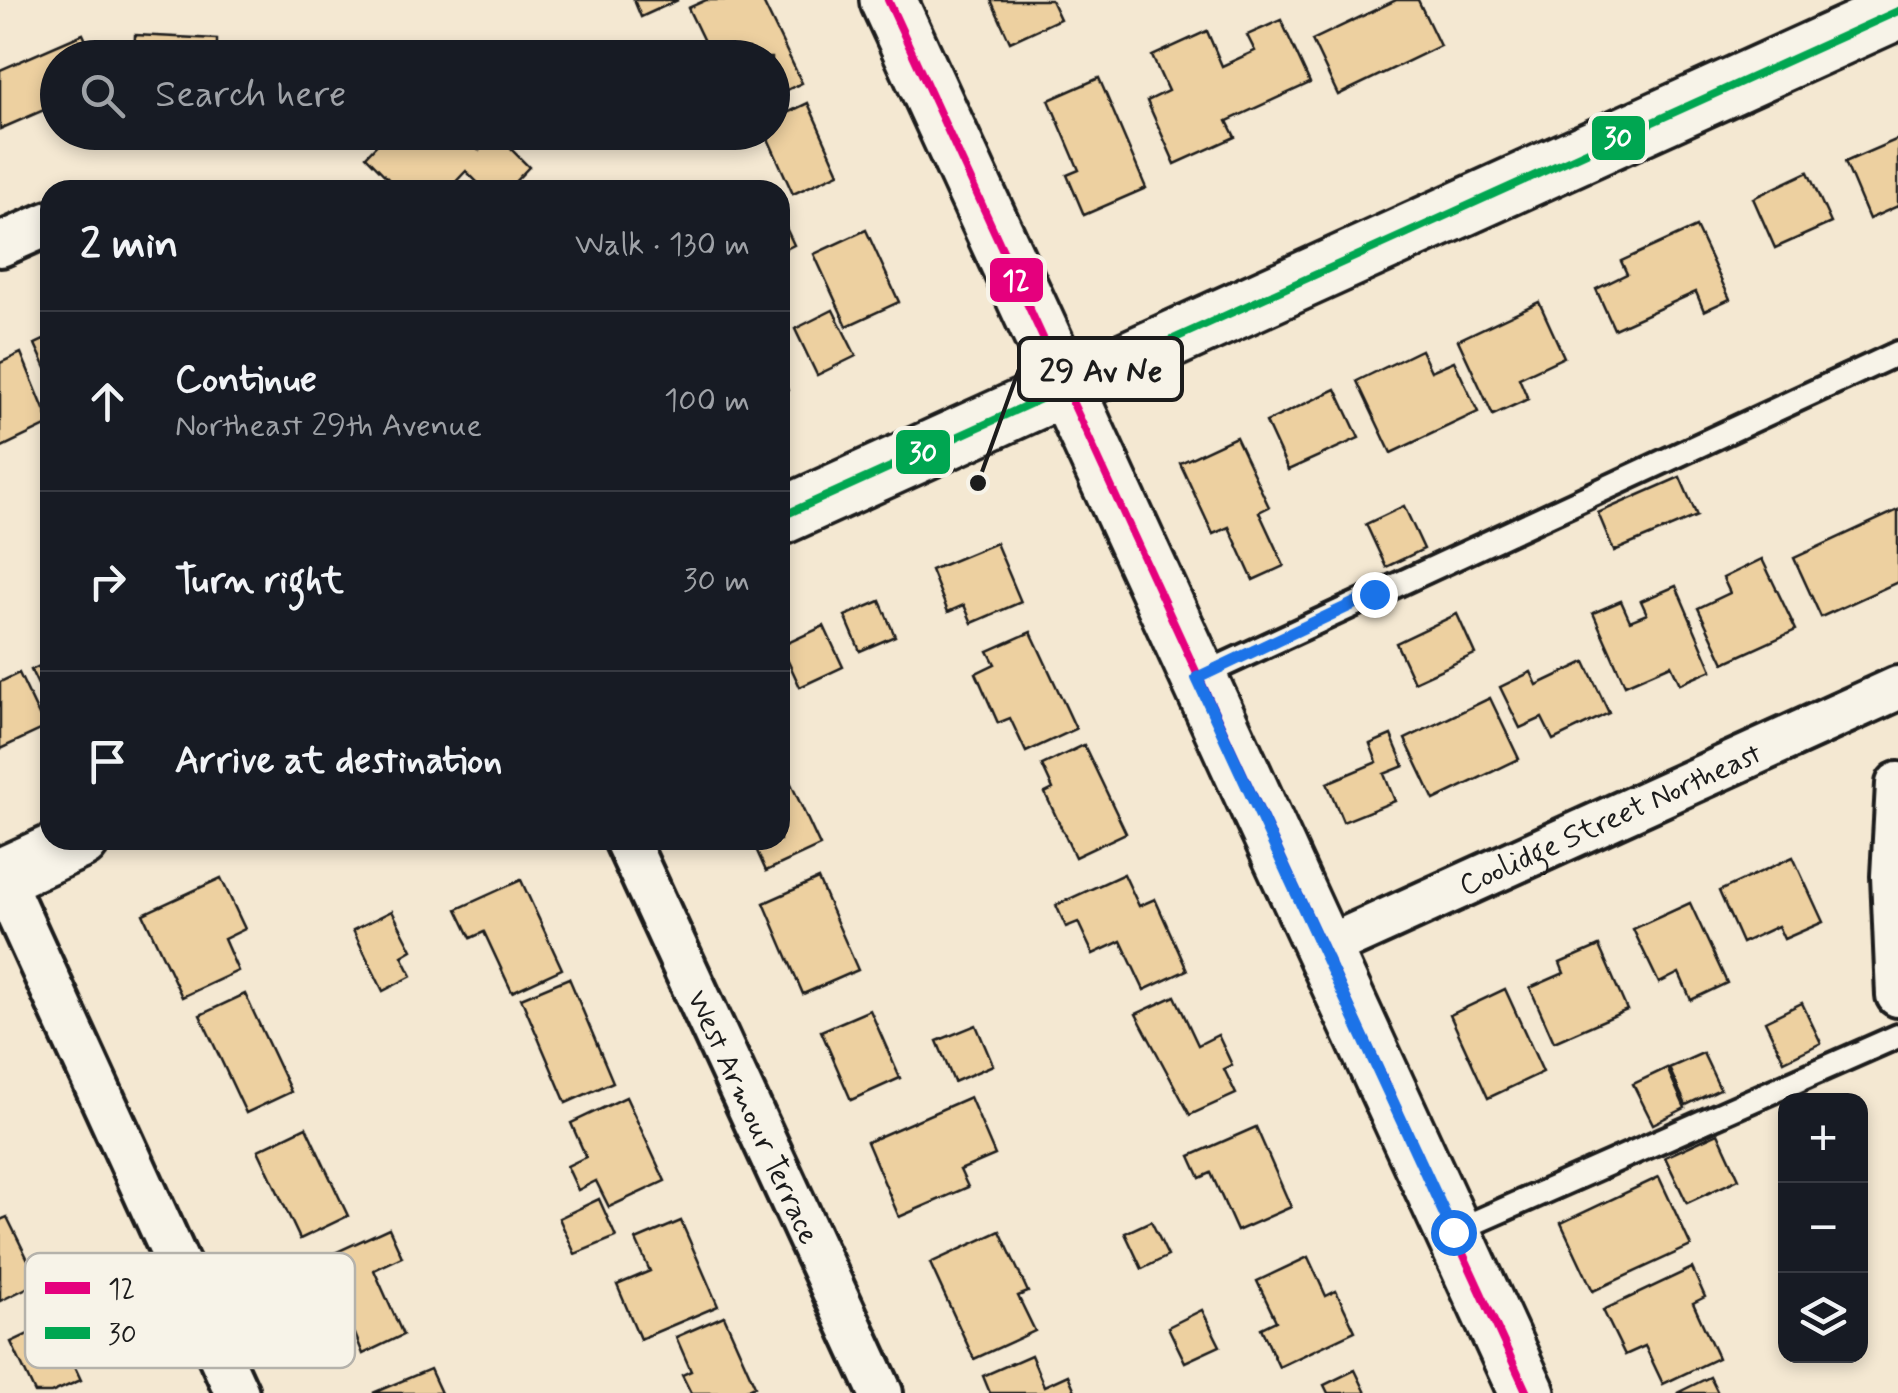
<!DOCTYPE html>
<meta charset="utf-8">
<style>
body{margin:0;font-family:Mynerve,sans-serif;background:#242831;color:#f1f3f6}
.controls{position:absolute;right:30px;bottom:30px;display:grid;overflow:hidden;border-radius:20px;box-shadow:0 5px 15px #0003}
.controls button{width:90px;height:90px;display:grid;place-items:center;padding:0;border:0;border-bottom:2px solid #363941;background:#171b24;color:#f1f3f6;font:50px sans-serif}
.stop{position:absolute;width:30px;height:30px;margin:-22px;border:8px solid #1a73e8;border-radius:50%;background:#fff}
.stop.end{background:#1a73e8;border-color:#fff;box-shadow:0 2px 10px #0008}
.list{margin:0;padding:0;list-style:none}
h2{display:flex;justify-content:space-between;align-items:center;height:130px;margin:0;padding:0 40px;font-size:42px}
h2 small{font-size:32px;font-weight:400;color:#9ea1a6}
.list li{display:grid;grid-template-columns:65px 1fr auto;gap:30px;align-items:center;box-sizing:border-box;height:180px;padding:0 40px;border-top:2px solid #363941}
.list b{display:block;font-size:38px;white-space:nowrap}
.list p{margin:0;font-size:32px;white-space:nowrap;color:#9ea1a6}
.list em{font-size:32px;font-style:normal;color:#9ea1a6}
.icon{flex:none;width:55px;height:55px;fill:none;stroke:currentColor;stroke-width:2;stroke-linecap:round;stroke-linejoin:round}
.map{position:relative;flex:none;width:1898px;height:1393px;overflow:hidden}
.search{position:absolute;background:#171b24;box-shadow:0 5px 15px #0003;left:40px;top:40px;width:750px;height:110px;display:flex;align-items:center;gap:25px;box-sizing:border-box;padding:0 35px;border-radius:55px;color:#9ea1a6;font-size:38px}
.panel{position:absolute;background:#171b24;box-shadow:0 5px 15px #0003;left:40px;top:180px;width:750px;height:670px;border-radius:30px}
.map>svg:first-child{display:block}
</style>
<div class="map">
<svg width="1898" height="1393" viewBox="0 0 1898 1393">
<rect width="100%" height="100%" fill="#f4e8d2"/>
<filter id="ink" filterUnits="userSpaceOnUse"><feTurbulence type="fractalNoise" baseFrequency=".01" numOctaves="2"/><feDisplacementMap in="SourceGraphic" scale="20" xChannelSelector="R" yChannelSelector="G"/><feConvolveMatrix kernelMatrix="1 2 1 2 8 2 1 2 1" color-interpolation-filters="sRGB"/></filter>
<g filter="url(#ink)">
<!-- building -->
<g fill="#edd0a0" stroke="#1c1c1c" stroke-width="2.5">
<polygon points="634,0 678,0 641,17"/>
<polygon points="706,0 762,0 802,83 772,97 772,58 712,58 688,8"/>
<polygon points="991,0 1051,0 1060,19 1010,42"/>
<polygon points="1396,0 1418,0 1440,46 1338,95 1312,40"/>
<polygon points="1281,20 1310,83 1227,121 1235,137 1175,164 1147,101 1168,91 1152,56 1207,31 1222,66 1255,51 1247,35"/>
<polygon points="83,34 94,58 58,58 58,104 0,129 0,70"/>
<polygon points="135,35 217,39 217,53 240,58 134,58"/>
<polygon points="278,48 299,58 274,58"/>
<polygon points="1099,78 1146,188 1084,215 1067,175 1079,170 1049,100"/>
<polygon points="808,103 839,173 793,194 765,132 772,132 772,120"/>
<polygon points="389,132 431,132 440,142 449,132 461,132 479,150 495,133 529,167 507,190 485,190 466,171 448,190 399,190 366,156"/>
<polygon points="1898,139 1898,206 1869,219 1845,162"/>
<polygon points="1808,172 1831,223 1775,248 1753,198"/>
<polygon points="780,215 794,245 780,252"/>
<polygon points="1696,227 1730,299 1704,311 1696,292 1614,329 1596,289 1627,274 1621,261"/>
<polygon points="866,230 899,302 847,326 814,254"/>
<polygon points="1539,302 1564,357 1519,378 1528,399 1493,415 1458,340"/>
<polygon points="833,310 856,356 817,375 795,329"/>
<polygon points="50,337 50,377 35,344"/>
<polygon points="1421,350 1431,371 1454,361 1478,412 1391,453 1357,381"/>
<polygon points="21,353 50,424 0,448 0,363"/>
<polygon points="780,371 788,391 780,395"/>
<polygon points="1336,389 1359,438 1288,470 1266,422"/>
<polygon points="1236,437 1269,507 1259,512 1284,566 1253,580 1229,527 1213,534 1180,463"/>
<polygon points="1680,477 1697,516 1614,551 1598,513"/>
<polygon points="1404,506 1424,549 1386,567 1366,524"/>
<polygon points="1898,510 1898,582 1821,617 1794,558"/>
<polygon points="996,543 1021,602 972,623 964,605 948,612 931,570"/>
<polygon points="1762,559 1796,630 1724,663 1698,608 1730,593 1723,578"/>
<polygon points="1676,586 1712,670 1680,684 1671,665 1625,685 1593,613 1621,601 1630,621 1647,614 1641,601"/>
<polygon points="880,601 895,636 860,651 845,616"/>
<polygon points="1457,614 1475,654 1414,682 1396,643"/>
<polygon points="824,626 843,667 800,687 781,646"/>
<polygon points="1031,632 1076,729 1026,752 1010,718 998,723 976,673 995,664 988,651"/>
<polygon points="50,661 50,710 31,670"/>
<polygon points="1585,662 1609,713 1553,740 1542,718 1520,728 1500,687 1531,672 1537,685"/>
<polygon points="19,673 45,728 0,749 0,682"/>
<polygon points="1490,698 1519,759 1434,800 1405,739"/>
<polygon points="1391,735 1404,766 1384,774 1395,801 1343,822 1327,783 1377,762 1370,744"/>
<polygon points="1084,745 1126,833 1075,857 1045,793 1053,789 1042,765"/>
<polygon points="780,760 820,846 766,871 752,840 780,840"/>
<polygon points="1793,857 1823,922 1784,939 1778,926 1742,943 1719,891"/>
<polygon points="1124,874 1139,906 1155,899 1187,970 1144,990 1121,941 1093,954 1078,922 1066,927 1056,905"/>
<polygon points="221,878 245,929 224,939 238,971 182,997 143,914"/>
<polygon points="818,879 858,970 803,994 764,903"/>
<polygon points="521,880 562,969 512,992 484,932 471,938 457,909"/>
<polygon points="1690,903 1727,983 1691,1000 1679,973 1659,983 1633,929"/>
<polygon points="392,911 412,950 402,956 412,976 383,991 353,930"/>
<polygon points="1599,946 1627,1010 1554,1042 1530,988 1564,973 1560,963"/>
<polygon points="569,978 613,1082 566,1103 521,998"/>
<polygon points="1505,989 1543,1072 1488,1098 1450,1015"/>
<polygon points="245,994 291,1092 246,1113 200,1015"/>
<polygon points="1175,996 1198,1045 1218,1035 1232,1065 1224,1069 1236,1094 1190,1115 1136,1014"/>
<polygon points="1802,1003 1821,1043 1784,1061 1765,1021"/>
<polygon points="870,1010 900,1078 851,1100 821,1031"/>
<polygon points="976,1025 993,1065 954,1082 937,1041"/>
<polygon points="1703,1053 1720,1089 1686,1105 1669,1068"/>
<polygon points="1667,1068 1685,1108 1653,1124 1633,1084"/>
<polygon points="626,1097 665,1181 609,1207 596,1181 578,1190 567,1166 586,1157 571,1123"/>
<polygon points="970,1097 995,1155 960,1170 968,1187 899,1217 867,1142"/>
<polygon points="306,1127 348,1216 300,1239 258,1150"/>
<polygon points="1256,1127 1291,1207 1237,1231 1211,1173 1200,1178 1190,1156"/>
<polygon points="1718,1133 1739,1179 1687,1203 1665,1157"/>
<polygon points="1659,1177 1691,1246 1593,1291 1561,1223"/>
<polygon points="599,1199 616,1237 575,1254 559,1218"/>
<polygon points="7,1217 39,1282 0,1301 0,1220"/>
<polygon points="681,1221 718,1306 640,1339 617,1285 650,1271 636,1240"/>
<polygon points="1151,1221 1168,1256 1142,1269 1125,1233"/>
<polygon points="389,1228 402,1257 374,1270 403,1335 363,1354 355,1334 342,1340 323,1298 332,1294 317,1261"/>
<polygon points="1000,1231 1028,1292 1018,1296 1035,1331 974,1359 930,1263"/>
<polygon points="1308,1257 1326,1296 1336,1291 1355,1331 1279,1367 1261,1328 1276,1321 1257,1281"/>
<polygon points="1692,1268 1705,1297 1693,1303 1718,1358 1663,1384 1645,1346 1625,1355 1603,1310"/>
<polygon points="1202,1310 1220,1346 1185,1362 1168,1327"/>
<polygon points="724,1316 755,1386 740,1393 691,1393 682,1375 691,1371 676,1337"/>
<polygon points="54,1322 81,1380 51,1393 35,1393 11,1342"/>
<polygon points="1031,1355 1044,1386 1068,1375 1076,1393 990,1393 983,1376"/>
<polygon points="430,1369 441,1393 373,1393"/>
<polygon points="1355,1370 1366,1393 1328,1393 1324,1385"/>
<polygon points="1710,1377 1718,1393 1677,1393"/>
</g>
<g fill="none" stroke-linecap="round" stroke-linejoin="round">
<!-- lane casing -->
<g stroke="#1c1c1c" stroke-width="30">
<g id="lane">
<polyline points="1198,677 1898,353"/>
<polyline points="1453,1232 1898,1036"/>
</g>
</g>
<!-- street casing -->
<g stroke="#1c1c1c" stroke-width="50">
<g id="street">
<polyline points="0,245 50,223"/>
<polyline points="1898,784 1893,876 1898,995"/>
<path id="s1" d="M626,840l255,553"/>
<polyline points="1,877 237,1393"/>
<path id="s2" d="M1323,949l575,-261"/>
</g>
</g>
<!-- secondary casing -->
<g stroke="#1c1c1c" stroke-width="62">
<g id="secondary">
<polyline points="888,0 1527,1393"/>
<polyline points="780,517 1898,11"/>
<polyline points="0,877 81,840"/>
</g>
</g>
<!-- lane -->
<use href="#lane" stroke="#f7f3e8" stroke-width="22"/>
<!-- street -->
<use href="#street" stroke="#f7f3e8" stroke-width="42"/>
<!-- secondary -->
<use href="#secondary" stroke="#f7f3e8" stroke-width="55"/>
<!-- bus-1 casing -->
<g stroke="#f7f3e8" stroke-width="15">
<polyline id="bus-1" points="888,0 1527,1393"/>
</g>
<!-- bus-2 casing -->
<g stroke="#f7f3e8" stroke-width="15">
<polyline id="bus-2" points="780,517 1898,11"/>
</g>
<!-- bus-1 -->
<use href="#bus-1" stroke="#e5007d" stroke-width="8"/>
<!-- bus-2 -->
<use href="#bus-2" stroke="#00a651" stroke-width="8"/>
</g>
</g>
<g fill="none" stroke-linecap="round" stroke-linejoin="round" filter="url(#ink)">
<!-- route -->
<polyline stroke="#1a73e8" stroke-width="12" points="1374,594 1197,678 1453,1232"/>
</g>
<g text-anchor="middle" stroke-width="8" stroke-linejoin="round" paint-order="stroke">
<!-- street labels -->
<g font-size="30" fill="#1c1c1c" stroke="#f7f3e8">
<text dy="10" stroke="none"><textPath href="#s2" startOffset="315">Coolidge Street Northeast</textPath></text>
<text dy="10" stroke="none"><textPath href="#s1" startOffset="305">West Armour Terrace</textPath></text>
</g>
</g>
<!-- legend -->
<rect x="25" y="1253" width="330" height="115" rx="15" fill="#f7f3e8" stroke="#b5b2ab" stroke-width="2.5"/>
<rect x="45" y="1282" width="45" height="12" fill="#e5007d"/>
<rect x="45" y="1327" width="45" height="12" fill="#00a651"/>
<g font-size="28" fill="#1c1c1c">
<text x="108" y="1298">12</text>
<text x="108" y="1343">30</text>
</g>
<!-- callouts -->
<path fill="none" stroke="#1c1c1c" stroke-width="4" d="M978 483L1019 369"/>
<circle fill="#1c1c1c" stroke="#f7f3e8" stroke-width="4" cx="978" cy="483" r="10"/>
<rect fill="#f7f3e8" stroke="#1c1c1c" stroke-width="4" x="1019" y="338" width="163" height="62" rx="10"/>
<g font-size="32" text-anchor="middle" font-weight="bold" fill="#1c1c1c">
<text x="1101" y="381">29 Av Ne</text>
</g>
<g stroke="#f7f3e8" stroke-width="4">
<rect x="1590" y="114" width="57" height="48" rx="10" fill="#00a651"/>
<rect x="988" y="256" width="57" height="48" rx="10" fill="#e5007d"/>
<rect x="894" y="428" width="58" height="48" rx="10" fill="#00a651"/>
</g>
<g font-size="28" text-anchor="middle" font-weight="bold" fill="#fff">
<text x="1618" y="147">30</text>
<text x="1016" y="290">12</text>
<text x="923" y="462">30</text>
</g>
</svg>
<div class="controls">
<button>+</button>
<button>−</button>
<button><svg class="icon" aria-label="layers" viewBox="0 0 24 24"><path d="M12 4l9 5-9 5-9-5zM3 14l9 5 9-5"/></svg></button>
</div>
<div class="stop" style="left:1453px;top:1232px"></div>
<div class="stop end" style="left:1374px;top:594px"></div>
<div class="search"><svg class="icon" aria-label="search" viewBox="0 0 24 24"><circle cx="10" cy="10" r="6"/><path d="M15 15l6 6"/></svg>Search here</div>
<section class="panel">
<h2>2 min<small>Walk · 130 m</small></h2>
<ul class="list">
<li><svg class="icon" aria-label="ahead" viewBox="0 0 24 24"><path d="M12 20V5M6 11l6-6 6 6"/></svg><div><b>Continue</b><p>Northeast 29th Avenue</p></div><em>100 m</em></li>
<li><svg class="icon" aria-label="right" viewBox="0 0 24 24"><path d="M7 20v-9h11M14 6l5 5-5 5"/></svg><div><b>Turn right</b></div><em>30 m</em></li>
<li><svg class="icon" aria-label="arrive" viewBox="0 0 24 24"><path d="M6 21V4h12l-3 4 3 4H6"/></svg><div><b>Arrive at destination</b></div></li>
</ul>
</section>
</div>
